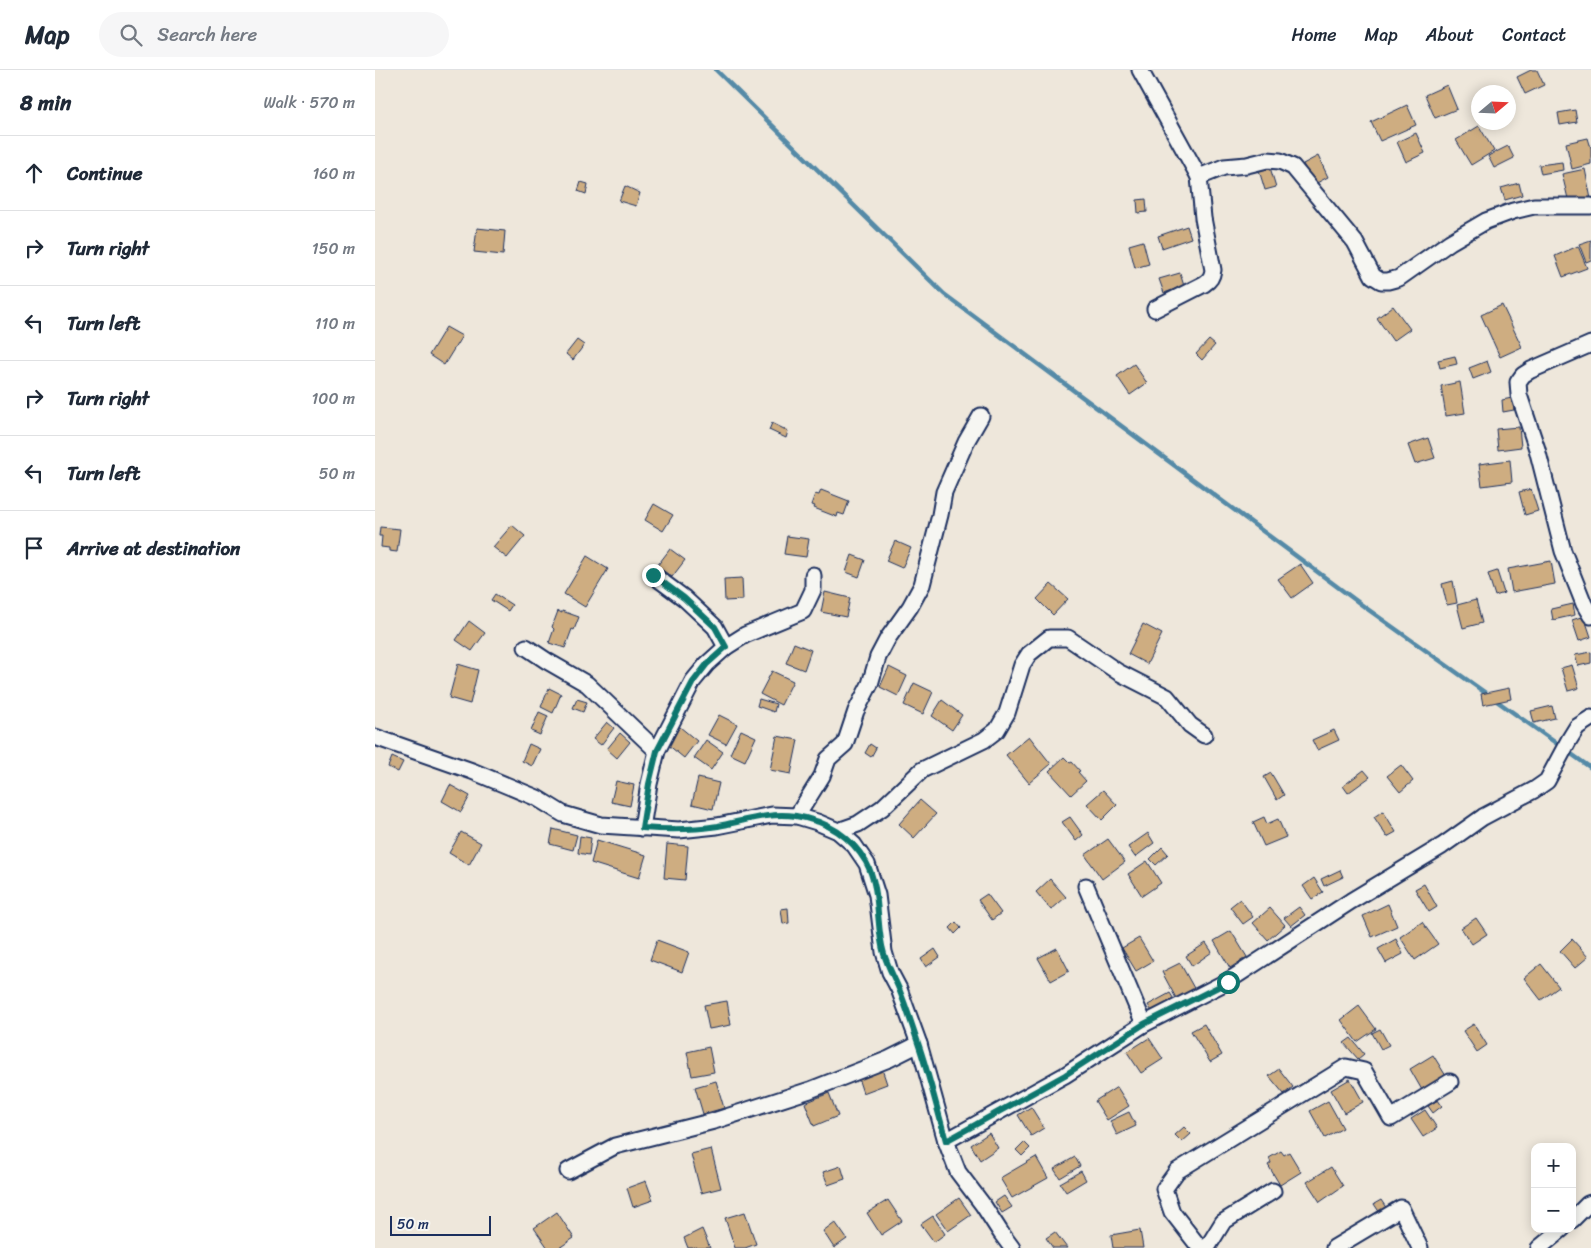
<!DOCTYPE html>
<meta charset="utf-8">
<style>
body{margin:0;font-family:Sriracha,sans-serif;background:#f6f6f7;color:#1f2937}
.controls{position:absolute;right:15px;bottom:15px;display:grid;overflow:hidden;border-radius:10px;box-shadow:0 2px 12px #0003}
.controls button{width:45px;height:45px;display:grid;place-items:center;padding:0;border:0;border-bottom:1px solid #e0e1e3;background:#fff;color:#1f2937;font:25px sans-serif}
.compass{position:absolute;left:1096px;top:15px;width:45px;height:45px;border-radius:50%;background:#fff;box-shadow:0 2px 12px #0003;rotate:71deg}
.scale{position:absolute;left:15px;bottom:12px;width:101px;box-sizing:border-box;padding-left:5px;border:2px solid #1b2f5e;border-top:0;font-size:14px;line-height:18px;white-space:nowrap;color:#1b2f5e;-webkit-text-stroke:4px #f6f6f2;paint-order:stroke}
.stop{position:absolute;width:15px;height:15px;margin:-11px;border:4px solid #0f766e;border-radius:50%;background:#fff}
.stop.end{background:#0f766e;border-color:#fff;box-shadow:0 1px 5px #0008}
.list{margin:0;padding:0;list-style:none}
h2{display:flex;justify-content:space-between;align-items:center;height:65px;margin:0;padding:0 20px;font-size:21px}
h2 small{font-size:16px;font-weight:400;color:#747a83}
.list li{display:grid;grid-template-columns:32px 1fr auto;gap:15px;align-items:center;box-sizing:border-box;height:75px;padding:0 20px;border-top:1px solid #e0e1e3}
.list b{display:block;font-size:19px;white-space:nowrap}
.list em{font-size:16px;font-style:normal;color:#747a83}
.icon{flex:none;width:28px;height:28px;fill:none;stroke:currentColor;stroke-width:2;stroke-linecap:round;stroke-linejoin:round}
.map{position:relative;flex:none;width:1216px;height:1178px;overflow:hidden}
header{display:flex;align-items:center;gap:30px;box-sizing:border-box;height:70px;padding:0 25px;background:#fff;border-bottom:1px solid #e0e1e3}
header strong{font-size:24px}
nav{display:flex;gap:28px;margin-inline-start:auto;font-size:18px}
.search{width:350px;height:45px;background:#f6f6f7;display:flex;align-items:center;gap:12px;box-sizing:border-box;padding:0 18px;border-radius:28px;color:#747a83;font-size:19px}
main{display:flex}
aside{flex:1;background:#fff}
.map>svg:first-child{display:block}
</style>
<header>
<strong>Map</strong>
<div class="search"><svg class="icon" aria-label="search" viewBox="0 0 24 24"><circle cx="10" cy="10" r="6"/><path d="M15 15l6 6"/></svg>Search here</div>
<nav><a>Home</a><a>Map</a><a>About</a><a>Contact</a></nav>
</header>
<main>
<aside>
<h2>8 min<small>Walk · 570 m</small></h2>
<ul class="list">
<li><svg class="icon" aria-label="ahead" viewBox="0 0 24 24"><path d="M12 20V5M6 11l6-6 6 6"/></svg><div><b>Continue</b></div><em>160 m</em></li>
<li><svg class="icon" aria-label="right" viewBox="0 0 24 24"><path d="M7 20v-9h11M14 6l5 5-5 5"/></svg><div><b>Turn right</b></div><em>150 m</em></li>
<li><svg class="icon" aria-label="left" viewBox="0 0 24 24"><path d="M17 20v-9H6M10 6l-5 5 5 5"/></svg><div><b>Turn left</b></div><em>110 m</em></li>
<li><svg class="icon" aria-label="right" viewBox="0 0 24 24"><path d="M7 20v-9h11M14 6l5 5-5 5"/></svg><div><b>Turn right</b></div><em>100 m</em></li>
<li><svg class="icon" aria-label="left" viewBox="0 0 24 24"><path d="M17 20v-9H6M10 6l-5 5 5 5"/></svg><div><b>Turn left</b></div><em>50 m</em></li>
<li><svg class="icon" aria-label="arrive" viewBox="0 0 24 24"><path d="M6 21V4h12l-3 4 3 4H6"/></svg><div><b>Arrive at destination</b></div></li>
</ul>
</aside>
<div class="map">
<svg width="1216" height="1178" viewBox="0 0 1216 1178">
<rect width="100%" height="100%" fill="#eee7db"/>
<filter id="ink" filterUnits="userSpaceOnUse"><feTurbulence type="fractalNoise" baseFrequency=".02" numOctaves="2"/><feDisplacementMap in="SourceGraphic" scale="10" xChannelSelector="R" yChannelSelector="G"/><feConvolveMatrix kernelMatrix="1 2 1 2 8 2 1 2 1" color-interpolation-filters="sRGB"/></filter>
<g filter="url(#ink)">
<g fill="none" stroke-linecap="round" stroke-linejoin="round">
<!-- stream -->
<polyline stroke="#548aa7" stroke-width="4.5" points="341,0 569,224 991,538 1216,698"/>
</g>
<!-- building -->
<g fill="#cead81" stroke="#1b2f5e">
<polygon points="1156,0 1162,0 1169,15 1150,24 1142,7"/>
<polygon points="1072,15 1082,39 1060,48 1050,25"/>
<polygon points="1032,35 1041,55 1005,71 996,52"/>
<polygon points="1200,40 1202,52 1185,55 1183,43"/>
<polygon points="1104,56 1119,81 1096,95 1081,70"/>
<polygon points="1041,63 1050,83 1031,92 1022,72"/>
<polygon points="1213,68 1216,78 1216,94 1197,99 1191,73"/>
<polygon points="1133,76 1139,88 1119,98 1113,86"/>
<polygon points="943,86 953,107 938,115 928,94"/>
<polygon points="1187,92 1188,100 1166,104 1164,95"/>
<polygon points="894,94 901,117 890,120 883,97"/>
<polygon points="1210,99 1216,129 1194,133 1187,104"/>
<polygon points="206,112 213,114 211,124 203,121"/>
<polygon points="1144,113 1147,125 1130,130 1126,118"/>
<polygon points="250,116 265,123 261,136 244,131"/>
<polygon points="771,129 772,142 763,143 762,130"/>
<polygon points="812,156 816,168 787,178 783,166"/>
<polygon points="102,158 130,161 128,185 99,182"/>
<polygon points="1216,170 1216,190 1211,192 1204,174"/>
<polygon points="768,171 774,194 760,198 754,175"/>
<polygon points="1203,176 1212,198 1188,207 1180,186"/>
<polygon points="805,203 809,216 789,223 784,209"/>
<polygon points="1127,235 1147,277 1125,287 1106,245"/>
<polygon points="1018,236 1035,259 1018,271 1002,248"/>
<polygon points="71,257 87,266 69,295 54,285"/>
<polygon points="202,270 209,275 198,290 191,284"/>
<polygon points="834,270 840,275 827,290 821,284"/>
<polygon points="1080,286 1082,294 1065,298 1063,290"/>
<polygon points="1112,291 1116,302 1098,309 1094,298"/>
<polygon points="759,294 772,313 755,325 742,306"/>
<polygon points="1085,312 1090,343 1071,346 1066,316"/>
<polygon points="1137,328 1139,340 1128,342 1127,330"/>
<polygon points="397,353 413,361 411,368 394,360"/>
<polygon points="1144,357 1146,377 1123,380 1121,359"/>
<polygon points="1053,368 1060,388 1040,394 1033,375"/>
<polygon points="1135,390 1137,412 1107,416 1104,394"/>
<polygon points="1156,419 1163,441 1150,445 1144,422"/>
<polygon points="446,420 474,431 469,445 463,443 462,447 439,438 440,436 436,435 440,424 444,425"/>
<polygon points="279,434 298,445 288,461 270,450"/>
<polygon points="137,455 150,466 132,488 118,477"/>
<polygon points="5,457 25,459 22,482 14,481 14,478 6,477 7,466 4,466"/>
<polygon points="412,466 434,469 431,487 409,484"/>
<polygon points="520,471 536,478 527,498 511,491"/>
<polygon points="295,479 310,490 297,507 282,496"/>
<polygon points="477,485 490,490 484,507 471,502"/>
<polygon points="212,486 233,499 210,537 189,524"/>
<polygon points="1176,491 1180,514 1137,522 1133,499"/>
<polygon points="925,494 938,513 917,528 903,509"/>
<polygon points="1122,501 1129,523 1120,526 1113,504"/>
<polygon points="367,508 368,530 350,531 349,509"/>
<polygon points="1078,511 1082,533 1072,535 1067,514"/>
<polygon points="676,514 693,529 678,545 662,529"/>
<polygon points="450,522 475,528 471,547 446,542"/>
<polygon points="120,524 137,535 133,541 116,530"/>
<polygon points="1101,530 1107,553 1088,558 1082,535"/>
<polygon points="1198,534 1200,545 1178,550 1176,539"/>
<polygon points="183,541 187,543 187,541 204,547 199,560 197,559 190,578 174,573 179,559 177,557"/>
<polygon points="1209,546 1216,567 1204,571 1197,550"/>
<polygon points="94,551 110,563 97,581 81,570"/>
<polygon points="768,554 787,564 772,594 753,584"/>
<polygon points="419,573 436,580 429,600 411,593"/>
<polygon points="1216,582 1216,593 1203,596 1200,585"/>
<polygon points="83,594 103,600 95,634 74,628"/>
<polygon points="1197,595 1204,618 1193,621 1186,598"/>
<polygon points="514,597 532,606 523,626 505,617"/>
<polygon points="397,601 418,611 406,635 385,624"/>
<polygon points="539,613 558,622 548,644 529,635"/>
<polygon points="174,618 186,624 178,643 166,637"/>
<polygon points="1134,618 1136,629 1108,635 1106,624"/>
<polygon points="202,629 212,632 208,642 198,638"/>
<polygon points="384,629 401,634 399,642 382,636"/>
<polygon points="567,630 587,645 577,660 557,646"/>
<polygon points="1177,636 1180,648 1159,653 1156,641"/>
<polygon points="164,642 173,646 165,665 156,661"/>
<polygon points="344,645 362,654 351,674 333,665"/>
<polygon points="232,652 239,658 226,675 218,669"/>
<polygon points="305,657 322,671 309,688 292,674"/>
<polygon points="366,660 381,667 370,691 355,684"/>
<polygon points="959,660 964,670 942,680 937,670"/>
<polygon points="245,663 255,672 242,688 232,679"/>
<polygon points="402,666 423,670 416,704 395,700"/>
<polygon points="654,666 676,694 654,713 631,685"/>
<polygon points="331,670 348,682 336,700 319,688"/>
<polygon points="154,674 165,679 157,696 147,691"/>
<polygon points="495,674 501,678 496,687 490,683"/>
<polygon points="17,687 28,692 23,702 13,697"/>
<polygon points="689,687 695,693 697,692 705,701 703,702 711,711 696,725 674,701"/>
<polygon points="1026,695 1038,711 1025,722 1012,706"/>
<polygon points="989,700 995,707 973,723 968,716"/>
<polygon points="896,703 909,725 902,730 889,707"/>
<polygon points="323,708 344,713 338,739 317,734"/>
<polygon points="241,711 259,715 255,736 236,732"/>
<polygon points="75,715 95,726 86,742 67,731"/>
<polygon points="728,720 742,735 727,750 712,734"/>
<polygon points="545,730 561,744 539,768 524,754"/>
<polygon points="1008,741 1021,762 1012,767 999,747"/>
<polygon points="695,747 708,765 701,771 687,752"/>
<polygon points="889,747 892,754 903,749 911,767 889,776 878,752"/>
<polygon points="178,759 202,765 198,780 175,774"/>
<polygon points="86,762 106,773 94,795 74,783"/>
<polygon points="773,763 779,773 760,787 753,777"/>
<polygon points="205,766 216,768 214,785 203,783"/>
<polygon points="733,769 750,792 727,809 710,785"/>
<polygon points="222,770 271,785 264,808 216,793"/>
<polygon points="292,774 313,776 310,810 289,808"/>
<polygon points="787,777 793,784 781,795 775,789"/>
<polygon points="772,791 786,813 767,826 753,804"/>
<polygon points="965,800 968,807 949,816 946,809"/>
<polygon points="939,808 948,822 937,829 928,816"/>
<polygon points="675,809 691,827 676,840 661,822"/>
<polygon points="1049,814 1062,837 1054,842 1040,819"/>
<polygon points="612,824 626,843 617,850 603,830"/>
<polygon points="865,829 878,847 868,854 855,837"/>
<polygon points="1013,834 1022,856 997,867 988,846"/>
<polygon points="924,837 930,845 916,856 909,848"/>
<polygon points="413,838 414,853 408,854 406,839"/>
<polygon points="895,838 910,855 893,870 878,853"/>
<polygon points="1101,848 1112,864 1097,874 1086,858"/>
<polygon points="581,852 586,858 580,864 575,858"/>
<polygon points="1047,852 1063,874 1040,890 1025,867"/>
<polygon points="856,861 872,887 855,898 839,871"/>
<polygon points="764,868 778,891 761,901 747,878"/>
<polygon points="1021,869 1028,884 1011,893 1003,879"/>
<polygon points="1197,869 1213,887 1200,898 1185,881"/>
<polygon points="282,870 314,882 307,902 275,890"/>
<polygon points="831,873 837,882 817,896 811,886"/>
<polygon points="682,878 694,901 676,911 663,888"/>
<polygon points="560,879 565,887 551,897 546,889"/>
<polygon points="805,893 820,920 802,930 787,902"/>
<polygon points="1166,894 1184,917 1166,930 1149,908"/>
<polygon points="795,923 800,931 778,943 773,935"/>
<polygon points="352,931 356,955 334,959 329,935"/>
<polygon points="984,936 1001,959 982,972 966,950"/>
<polygon points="829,954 847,985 835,992 816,961"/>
<polygon points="1099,954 1112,975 1102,982 1088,961"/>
<polygon points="1005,959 1014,975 1006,979 997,963"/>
<polygon points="774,968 788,989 766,1003 752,982"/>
<polygon points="976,968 989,984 983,989 969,973"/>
<polygon points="334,977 339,1002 317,1006 312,982"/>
<polygon points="1058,985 1071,1006 1047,1020 1035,999"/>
<polygon points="507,999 512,1014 488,1023 483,1008"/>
<polygon points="904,999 918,1017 909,1024 894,1006"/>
<polygon points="975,1009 988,1032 969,1043 956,1020"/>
<polygon points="341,1011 349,1038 328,1044 320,1017"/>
<polygon points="742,1017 754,1036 732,1050 720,1031"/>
<polygon points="454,1023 463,1046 439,1056 430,1033"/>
<polygon points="1063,1030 1067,1036 1058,1043 1053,1036"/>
<polygon points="953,1031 968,1058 950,1068 935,1041"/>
<polygon points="656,1037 669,1058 656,1066 643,1045"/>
<polygon points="1050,1040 1062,1058 1048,1067 1036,1049"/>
<polygon points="754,1042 761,1056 742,1065 735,1051"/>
<polygon points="809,1057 816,1064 807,1072 800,1065"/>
<polygon points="614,1063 623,1078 605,1090 596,1075"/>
<polygon points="649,1072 655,1078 647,1086 641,1080"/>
<polygon points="336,1079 346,1118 326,1123 316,1084"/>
<polygon points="906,1081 909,1085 914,1082 926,1102 905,1115 893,1095 896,1093 894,1088"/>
<polygon points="661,1087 673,1108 637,1128 625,1108"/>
<polygon points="700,1087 705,1096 685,1108 679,1099"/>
<polygon points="466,1096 470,1109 453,1115 448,1102"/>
<polygon points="956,1097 968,1116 945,1132 932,1112"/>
<polygon points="706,1101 711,1110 691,1122 685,1113"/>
<polygon points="271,1111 278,1130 258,1137 252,1118"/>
<polygon points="629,1126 637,1137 627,1143 620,1132"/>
<polygon points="584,1128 596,1145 573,1161 561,1144"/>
<polygon points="513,1130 527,1151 506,1165 492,1143"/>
<polygon points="1006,1130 1012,1139 1005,1143 999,1134"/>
<polygon points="182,1142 199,1168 184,1178 173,1178 159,1158"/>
<polygon points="370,1142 381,1174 370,1178 360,1178 350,1148"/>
<polygon points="558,1146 570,1164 559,1172 546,1154"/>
<polygon points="460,1152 472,1169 459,1178 448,1161"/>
<polygon points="327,1159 335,1178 313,1178 309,1168"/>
<polygon points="765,1160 768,1178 738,1178 736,1165"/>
<polygon points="680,1162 692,1178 678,1178 671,1168"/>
</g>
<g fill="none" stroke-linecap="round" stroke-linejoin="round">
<!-- minor casing -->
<g stroke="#1b2f5e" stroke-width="19">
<g id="minor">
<polyline points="765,0 824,107 849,97 872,95 892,90 905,91 918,97 980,172 998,206 1006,211 1013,211 1024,208 1075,172 1111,151 1138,141 1159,136 1216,136"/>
<path d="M780,239l49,-25c6,-4 8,-7 9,-14l-10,-52 -4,-41"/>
<polyline points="1216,274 1156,300 1148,305 1143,312 1144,325 1162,379 1188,481 1209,534 1216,546"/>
<polyline points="278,505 309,528 340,557 351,577"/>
<polyline points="151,577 172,591 212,614 282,681"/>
<polyline points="0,667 97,701 162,728 188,744 226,755 304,760 342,756 397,745 422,746 442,752 463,761 479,775 492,794 502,825 509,882 515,902 524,919 544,974 571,1071 583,1102 608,1135 626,1163 637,1178"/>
<polyline points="422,746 447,706 453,689 470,674 481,641 495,614 503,587 513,568 535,537 547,515 565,445 569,422 591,372 606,346"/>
<polyline points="267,758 274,714 282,681 318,611 332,594 351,577 370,565 428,541 438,520 438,505"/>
<polyline points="463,761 483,754 507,738 547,700 609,670 622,660 632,643 647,595 654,584 674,568 693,568 743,602 792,627 815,655 829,665"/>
<polyline points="711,816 769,954"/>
<polyline points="571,1071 690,1005 769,954 853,911 976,831 1067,776 1108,747 1159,720 1172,711 1194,670 1202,657 1216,648"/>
<polyline points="193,1101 240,1076 339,1051 435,1020 514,989 544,974"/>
<polyline points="1197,1150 1213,1134 1216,1133"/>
<polyline points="825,1178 797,1142 789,1119 802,1101 971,997 989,1001 1016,1048 1075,1012"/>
<polyline points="832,1178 848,1152 898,1121"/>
<polyline points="959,1178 1026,1138 1045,1178"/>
<polyline points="1164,1178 1187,1159"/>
</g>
</g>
<!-- minor -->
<use href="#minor" stroke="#f6f6f2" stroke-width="15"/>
</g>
</g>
<g fill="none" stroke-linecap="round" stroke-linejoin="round" filter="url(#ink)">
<!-- route -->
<path stroke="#0f766e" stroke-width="6" d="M278,505l31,23 31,29 11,20 -19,17 -14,18 -36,69 -8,33 -7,44c26,2 50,2 76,-2 26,-5 51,-14 78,-10 31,5 54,19 70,46 16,29 9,63 18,92 4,13 10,23 15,35 7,17 13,36 19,54 11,32 19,65 28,98l119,-66 79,-51 84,-42"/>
</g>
</svg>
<div class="controls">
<button>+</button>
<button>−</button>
</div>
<svg class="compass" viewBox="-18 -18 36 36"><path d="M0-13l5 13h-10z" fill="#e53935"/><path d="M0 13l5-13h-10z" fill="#747a83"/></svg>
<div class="scale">50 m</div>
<div class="stop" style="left:853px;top:912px"></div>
<div class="stop end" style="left:278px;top:505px"></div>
</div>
</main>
